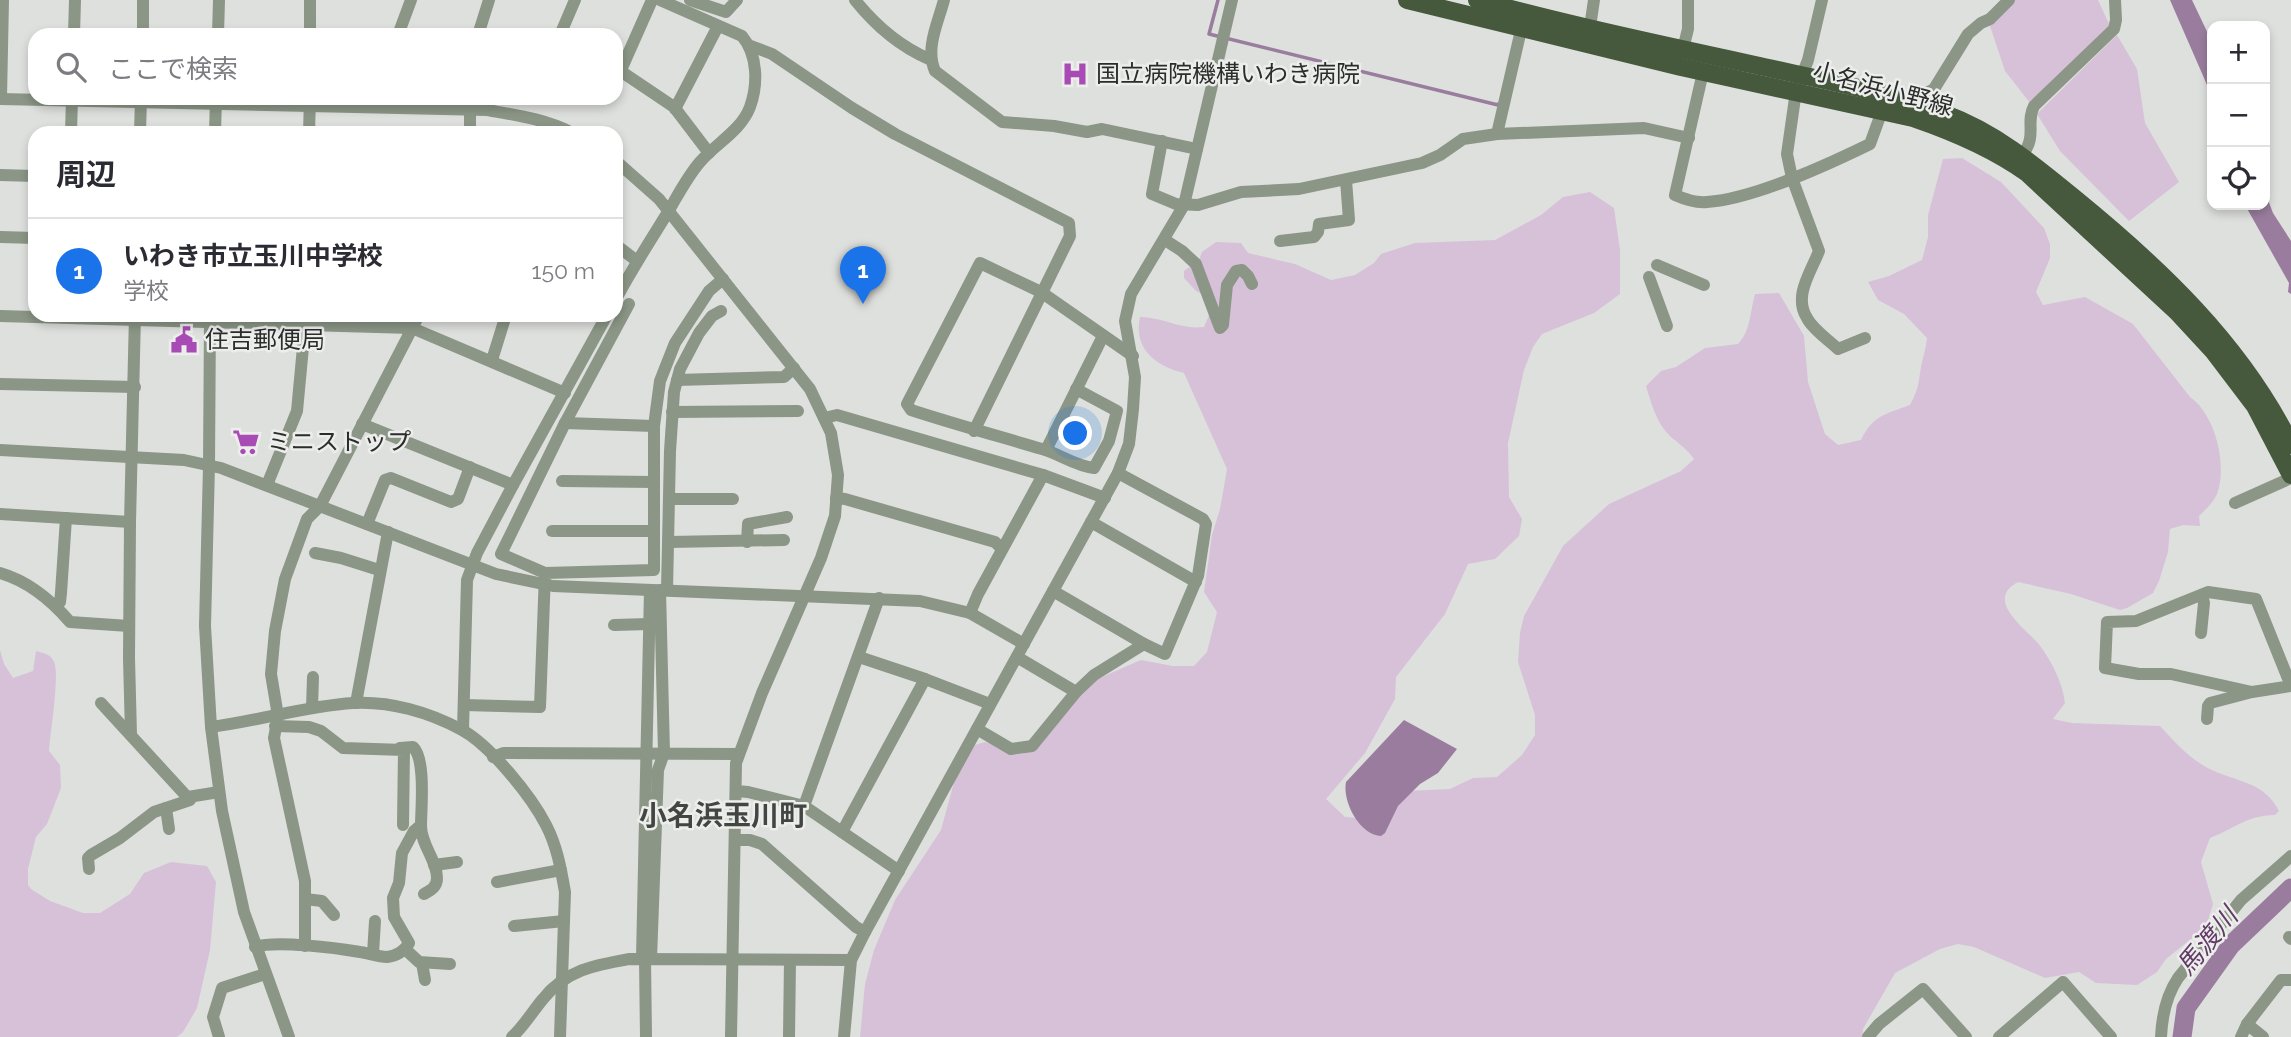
<!DOCTYPE html>
<html lang="ja">
<meta charset="utf-8">
<style>
body{margin:0;font-family:Raleway,"Noto Sans JP",sans-serif;background:#f2f2f3;color:#2b2b33}
.controls{position:absolute;right:21px;top:21px;display:grid;overflow:hidden;border-radius:14px;box-shadow:0 4px 10px #0003}
.controls button{width:63px;height:63px;display:grid;place-items:center;padding:0;border:0;border-bottom:2px solid #e1e1e2;background:#fff;color:#2b2b33;font:35px sans-serif}
.you{position:absolute;left:1076px;top:434px;width:24px;height:24px;margin:-18px;border:5px solid #fff;border-radius:50%;background:#1a73e8;box-shadow:0 0 0 10px #1a73e833}
.badge{display:grid;place-items:center;width:46px;height:46px;border-radius:50%;background:#1a73e8;color:#fff;font-size:23px;font-weight:700}
.pin{position:absolute;translate:-50% -58px;filter:drop-shadow(0 2px 4px #0008)}
.pin::after{content:'';position:absolute;top:37px;width:24px;height:21px;background:inherit;clip-path:polygon(0 0,100% 0,50% 100%)}
.list{margin:0;padding:0;list-style:none}
h2{display:flex;justify-content:space-between;align-items:center;height:91px;margin:0;padding:0 28px;font-size:30px}
h2 small{font-size:23px;font-weight:400;color:#7c7c81}
.list li{display:grid;grid-template-columns:46px 1fr auto;gap:21px;align-items:center;box-sizing:border-box;height:105px;padding:0 28px;border-top:2px solid #e1e1e2}
.list b{display:block;font-size:26px;white-space:nowrap}
.list p{margin:0;font-size:23px;white-space:nowrap;color:#7c7c81}
.list em{font-size:23px;font-style:normal;color:#7c7c81}
.icon{flex:none;width:38px;height:38px;fill:none;stroke:currentColor;stroke-width:2;stroke-linecap:round;stroke-linejoin:round}
.map{position:relative;flex:none;width:2291px;height:1037px;overflow:hidden}
.search{position:absolute;background:#fff;box-shadow:0 4px 10px #0003;left:28px;top:28px;width:595px;height:77px;display:flex;align-items:center;gap:18px;box-sizing:border-box;padding:0 24px;border-radius:21px;color:#7c7c81;font-size:26px}
.panel{position:absolute;background:#fff;box-shadow:0 4px 10px #0003;left:28px;top:126px;width:595px;height:196px;border-radius:21px}
.map>svg:first-child{display:block}
</style>
<div class="map">
<svg width="2291" height="1037" viewBox="0 0 2291 1037">
<rect width="100%" height="100%" fill="#dee0dd"/>
<!-- green -->
<g fill="#d7c1d9">
<polygon points="2013,0 2098,0 2110,26 2030,103 2005,71 1989,23"/>
<polygon points="2117,35 2137,69 2145,123 2179,182 2129,221 2060,151 2037,114"/>
<path d="M1962,158l39,24 43,46 6,16v14l-14,34 7,13 42,-8 48,27 57,73c25,17 38,68 27,97 -4,9 -11,15 -18,22l1,10 -17,-1 -13,4 -2,23 -9,29 -6,12 -26,15 -7,2 -49,-16 -53,-12c-36,19 12,49 23,65 11,15 22,37 24,56l-12,16 19,4 88,3c13,14 25,28 41,38 27,18 62,14 78,47l-4,4c-30,1 -39,13 -65,23l-9,24 12,42 -7,23 -40,32 -9,13 -20,13 -41,-2 -17,-11 -34,6 -71,-31 -16,-3 -18,5 -45,24 -32,56 -1,8h-1002l5,-53 9,-34 21,-50 46,-70 15,-55 19,-30 10,-3 10,2 17,11 13,-2 16,-13 47,-57 53,-23 32,6h21l13,-14 10,-40 -13,-20 8,-57 8,-26 7,-40 -43,-96c-28,-7 -51,-24 -44,-56 23,0 41,13 64,10l6,-14 -2,-16 -12,-6 -12,-13v-7l15,-11 3,-8 14,-10 25,1 7,10 47,11 36,16 24,-5 19,-12 7,-9 34,-11 80,-3 46,-25 22,-18 27,-5 24,16 6,42v44l-26,19 -52,21 -9,13 -9,23 -16,73 1,54 13,22 -3,17 -24,23 -27,5 -23,50 -49,63 -1,22 -30,54 -39,46 19,18 25,2 36,-28 44,-2 23,-11 24,-1 25,-22 13,-20v-20l-17,-53 2,-29 4,-17 39,-70 46,-42 72,-33 13,-12c-7,-10 -15,-15 -24,-23 -13,-12 -19,-33 -24,-50l15,-15 15,-4 29,-19 33,-4c13,-13 12,-33 17,-50l24,-1 25,43 4,46 17,52 13,11 23,-5c12,-25 25,-26 49,-35 9,-17 8,-20 11,-38 2,-10 5,-19 6,-29l-23,-24 -26,-14 -10,-18 21,-6 33,-16 6,-23v-22l15,-56z"/>
<path d="M0,650l4,14 9,14 20,-7 3,-20c7,2 15,3 18,11 6,12 -4,72 -5,89l11,14 1,23 -14,36 -11,13 -8,32v16l3,4 19,12 33,12h17l30,-19 14,-21 27,-11 36,4 9,16 -6,68 -13,58 -14,24 -6,5h-177z"/>
</g>
<!-- water -->
<g fill="#9a7d9e">
<polygon points="2170,0 2192,0 2212,42 2212,118 2209,90 2204,78"/>
<polygon points="2265,192 2273,213 2291,241 2291,294 2288,292 2289,283 2245,205 2265,205"/>
<path d="M1404,720l53,29 -19,24 -18,11 -22,22 -13,27 -4,3c-21,-1 -39,-34 -35,-54z"/>
</g>
<g fill="none" stroke-linecap="round" stroke-linejoin="round">
<!-- stream -->
<polyline stroke="#9a7d9e" stroke-width="3.5" points="1218,0 1209,34 1498,105 1498,104"/>
<!-- river -->
<polyline stroke="#9a7d9e" stroke-width="19" points="2182,1037 2186,1008 2231,945 2291,888"/>
<!-- minor -->
<g stroke="#8b9686" stroke-width="12">
<polyline points="690,0 726,12 737,0"/>
<path d="M855,0c20,25 44,46 74,59"/>
<path d="M944,0c-6,23 -19,48 -9,71l67,51 52,4 33,6 15,-3 95,20"/>
<path d="M1822,0l-14,60 -12,31 -9,63 5,24 27,73c-8,21 -26,45 -12,67 6,12 22,22 31,31l27,-11"/>
<polyline points="1589,34 1594,0"/>
<polyline points="74,35 75,0"/>
<polyline points="143,35 143,0"/>
<polyline points="218,35 219,0"/>
<polyline points="310,35 310,0"/>
<polyline points="398,35 411,0"/>
<polyline points="478,35 489,0"/>
<polyline points="560,35 575,0"/>
<polyline points="751,46 772,54 852,108 895,134 1069,223 1070,236 974,431"/>
<polyline points="1683,49 1688,29 1688,0"/>
<polyline points="616,68 674,107 709,153"/>
<polyline points="621,70 652,0"/>
<path d="M1703,72l-28,123c9,4 22,8 32,7 47,-3 120,-37 163,-58l12,-33"/>
<polyline points="1,98 3,0"/>
<path d="M0,99l487,11c28,5 59,9 85,23"/>
<polyline points="1922,106 1926,93 1934,89 1968,34 1981,23 1990,19 2009,0"/>
<polyline points="675,109 718,26"/>
<polyline points="71,133 72,98"/>
<polyline points="140,133 141,98"/>
<polyline points="215,133 216,98"/>
<polyline points="309,133 310,98"/>
<polyline points="470,133 470,98"/>
<polyline points="1497,134 1521,30"/>
<polyline points="1162,141 1152,194 1176,204 1198,205 1241,192 1299,189 1422,163 1440,155 1463,139 1497,134 1644,128 1689,138"/>
<path d="M2022,156c16,-22 3,-32 12,-50l80,-77 2,-9 -1,-20"/>
<polyline points="616,161 659,199 810,389 831,433 838,475 835,516 821,558 762,693 736,763 731,1037"/>
<polyline points="0,175 35,176"/>
<polyline points="0,237 35,238"/>
<polyline points="1165,240 1182,251 1196,264 1220,328 1223,325 1227,285 1236,271 1242,270 1248,276 1252,284"/>
<polyline points="1280,241 1314,237 1318,232 1319,224 1349,220 1346,180"/>
<polyline points="616,245 637,261"/>
<polyline points="1657,265 1704,285"/>
<polyline points="1649,277 1667,326"/>
<path d="M616,299c16,-30 34,-58 52,-87 10,-17 19,-35 32,-50 15,-18 41,-31 50,-55 8,-22 8,-52 -8,-71l-82,-36"/>
<polyline points="210,315 209,466 205,626 211,727 222,811 244,912 289,1037"/>
<polyline points="0,316 412,328 565,393"/>
<polyline points="492,360 506,315"/>
<polyline points="677,380 784,377 794,368"/>
<polyline points="0,384 135,387"/>
<path d="M1076,389l41,22 -8,30 -15,27c-19,-2 -34,-14 -52,-19 -44,-13 -88,-25 -131,-39l-4,-6 73,-141 61,29 92,64"/>
<polyline points="672,412 798,411"/>
<polyline points="824,418 837,415 1043,475 1105,498"/>
<polyline points="565,423 654,426"/>
<polyline points="362,424 513,485"/>
<polyline points="0,450 184,460 221,468 496,574 553,586 920,601 970,613 1024,644"/>
<polyline points="1046,450 1103,336"/>
<polyline points="1118,473 1203,519 1206,524 1198,576 1165,654 1144,644"/>
<polyline points="562,481 654,482"/>
<polyline points="267,485 297,411 306,315"/>
<polyline points="836,498 845,499 995,542 1002,549"/>
<polyline points="670,499 733,499"/>
<polyline points="2235,503 2291,478"/>
<polyline points="0,514 130,522"/>
<polyline points="1091,522 1196,582"/>
<polyline points="367,524 385,480 391,478 451,502 458,499 470,467"/>
<polyline points="552,531 654,531"/>
<polyline points="669,542 784,540"/>
<polyline points="747,542 748,524 787,517"/>
<polyline points="315,553 341,558 379,570"/>
<path d="M0,573c28,8 51,27 70,49l59,4"/>
<polyline points="545,573 501,554 565,423 629,304"/>
<polyline points="667,590 670,451 674,392 680,369 699,333 712,316 721,311"/>
<polyline points="56,606 60,602 61,593 66,518"/>
<polyline points="970,613 978,594 1043,475"/>
<polyline points="614,625 649,624"/>
<polyline points="2201,633 2204,603 2202,595"/>
<polyline points="859,657 925,679 990,704"/>
<polyline points="1017,657 1076,692"/>
<polyline points="2291,686 2256,599 2208,592 2136,621 2107,622 2105,668 2139,674 2171,674 2252,692 2291,686"/>
<polyline points="356,703 388,532"/>
<polyline points="464,705 540,707 545,573 654,570 654,426 660,381 675,343 709,291 723,279"/>
<polyline points="312,708 313,677"/>
<polyline points="2207,719 2208,706 2210,703 2252,692"/>
<polyline points="275,726 309,727 321,731 343,748 404,750 403,825"/>
<path d="M211,727c48,-6 94,-21 142,-24 37,-2 76,9 109,27 28,15 69,66 84,95 11,21 15,44 19,67l-5,145"/>
<polyline points="977,729 1011,749 1032,746 1076,692 1094,675 1144,644 1053,591"/>
<polyline points="463,730 467,580 477,553 513,485 607,315"/>
<polyline points="131,735 129,658 130,522 135,315"/>
<path d="M400,748l13,-1c13,12 8,62 8,79 0,19 16,34 16,52 0,9 -6,12 -13,16"/>
<polyline points="493,757 504,753 739,754"/>
<polyline points="736,791 748,792 804,806 899,871"/>
<polyline points="188,797 219,792"/>
<polyline points="804,806 879,598"/>
<polyline points="166,808 169,829"/>
<polyline points="842,832 925,679"/>
<polyline points="735,840 750,840 762,844 856,927 865,932"/>
<polyline points="434,865 457,862"/>
<polyline points="89,869 88,858 91,855 120,838 154,812 190,800 101,703"/>
<polyline points="497,882 561,870"/>
<polyline points="305,899 322,901 334,915"/>
<polyline points="514,926 564,921"/>
<polyline points="2289,937 2291,939"/>
<polyline points="305,946 305,881 274,738 278,716 271,674 275,631 285,579 307,519 320,506 419,315"/>
<path d="M255,947c20,-7 82,1 105,5 8,1 18,5 27,5 9,-1 18,-6 22,-14l-15,-26 -1,-19 6,-15 3,-30 12,-22 7,-6"/>
<polyline points="405,949 419,962 450,964"/>
<polyline points="373,954 375,921"/>
<polyline points="642,959 650,590"/>
<polyline points="645,959 646,1037"/>
<polyline points="651,959 658,770 664,753 660,590"/>
<polyline points="422,963 425,980"/>
<polyline points="2247,1024 2263,1037"/>
<polyline points="219,1037 213,1017 222,988 265,974"/>
<path d="M512,1037c12,-11 20,-25 31,-38 23,-29 52,-34 86,-40l222,1"/>
<polyline points="789,1037 790,960"/>
<polyline points="844,1037 851,960 865,932 1118,473 1129,444 1133,409 1135,377 1125,321 1131,294 1184,205 1232,0"/>
<polyline points="1868,1037 1879,1024 1923,989 1966,1037"/>
<polyline points="1999,1037 2063,982 2111,1037"/>
<path d="M2161,1037c1,-22 5,-41 17,-59l63,-78 50,-44"/>
<polyline points="2241,1037 2247,1024 2281,980 2291,980"/>
</g>
<!-- primary -->
<g stroke="#46593d" stroke-width="18">
<path d="M1407,0l274,67 232,51c41,14 79,30 114,55l150,139 37,40 41,54 36,69"/>
<path d="M1477,0c92,25 185,45 278,65 62,14 131,26 190,49 49,18 88,50 128,83 86,70 168,147 218,248"/>
</g>
</g>
<!-- icons -->
<defs>
<g id="hospital-bare" transform="scale(2.1)"><path d="M-5-5h3v3.5h4V-5h3V5h-3V1.5h-4V5h-3Z" fill="#a94bb5" stroke="#eceeeb" stroke-width="2.5" paint-order="stroke"/></g>
<g id="civic-bare" transform="scale(2.1)"><path d="M-.6-6.5H3V-4.5H.6V-3L4-1V1h2V6H-6V1h2V-1L-.6-3ZM-1.2 2.5V6h2.4V2.5Z" fill="#a94bb5" stroke="#eceeeb" stroke-width="2.5" paint-order="stroke"/></g>
<g id="supermarket-bare" transform="scale(2.1)"><path d="M-6-5.5h2.5l.6 2H6L4.5 2H-2.5L-4.4-4H-6ZM-1.5 3.2a1.3 1.3 0 1 0 .1 0ZM3 3.2a1.3 1.3 0 1 0 .1 0Z" fill="#a94bb5" stroke="#eceeeb" stroke-width="2.5" paint-order="stroke"/></g>
</defs>
<g fill-rule="evenodd">
<use href="#hospital-bare" x="1075" y="74"/>
<use href="#civic-bare" x="184" y="340"/>
<use href="#supermarket-bare" x="246" y="442"/>
</g>
<g text-anchor="middle" stroke-width="5" stroke-linejoin="round" paint-order="stroke">
<!-- poi labels -->
<g font-size="24" fill="#2b2c2b" stroke="#eceeeb" text-anchor="start">
<text x="1096" y="82">国立病院機構いわき病院</text>
<text x="205" y="348">住吉郵便局</text>
<text x="267" y="450">ミニストップ</text>
</g>
<!-- street labels -->
<g font-size="24" fill="#2b2c2b" stroke="#eceeeb">
<text transform="translate(1883 89) rotate(15)" y="8">小名浜小野線</text>
</g>
<!-- water labels -->
<g font-size="26" font-style="italic" fill="#633b68" stroke="#eceeeb">
<text transform="translate(2207 941) rotate(-50)" y="9">馬渡川</text>
</g>
<!-- quarter labels -->
<g font-size="28" font-weight="bold" fill="#434543" stroke="#eceeeb">
<text x="723" y="825">小名浜玉川町</text>
</g>
</g>
</svg>
<div class="controls">
<button>+</button>
<button>−</button>
<button><svg class="icon" aria-label="locate" viewBox="0 0 24 24"><circle cx="12" cy="12" r="6"/><path d="M12 2v4M12 18v4M2 12h4M18 12h4"/></svg></button>
</div>
<div class="you"></div>
<div class="pin badge" style="left:863px;top:304px">1</div>
<div class="search"><svg class="icon" aria-label="search" viewBox="0 0 24 24"><circle cx="10" cy="10" r="6"/><path d="M15 15l6 6"/></svg>ここで検索</div>
<section class="panel">
<h2>周辺<small></small></h2>
<ul class="list">
<li><span class="badge">1</span><div><b>いわき市立玉川中学校</b><p>学校</p></div><em>150 m</em></li>
</ul>
</section>
</div>
